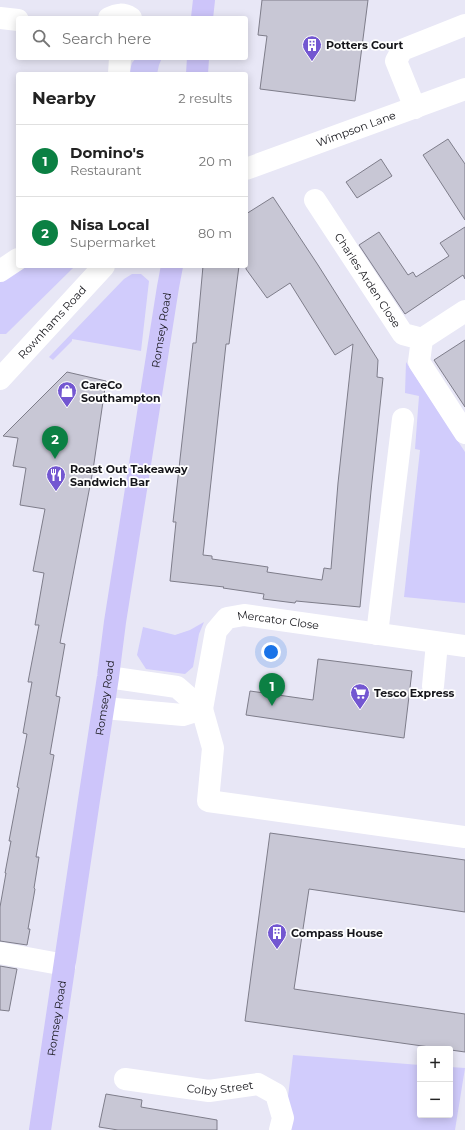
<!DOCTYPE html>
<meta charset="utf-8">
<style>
body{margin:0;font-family:Montserrat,sans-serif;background:#f6f6f6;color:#222}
.controls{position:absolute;right:12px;bottom:12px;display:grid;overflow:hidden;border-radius:4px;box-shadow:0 2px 10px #0003}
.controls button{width:36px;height:36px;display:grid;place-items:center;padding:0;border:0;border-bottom:1px solid #e0e0e0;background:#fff;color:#222;font:20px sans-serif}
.you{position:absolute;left:271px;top:652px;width:14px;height:14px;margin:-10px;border:3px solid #fff;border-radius:50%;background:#1a73e8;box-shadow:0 0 0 6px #1a73e833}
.badge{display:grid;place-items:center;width:26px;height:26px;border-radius:50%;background:#0b8043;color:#fff;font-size:13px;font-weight:700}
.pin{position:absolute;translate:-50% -33px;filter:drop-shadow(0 1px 2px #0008)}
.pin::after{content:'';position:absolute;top:21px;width:14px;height:12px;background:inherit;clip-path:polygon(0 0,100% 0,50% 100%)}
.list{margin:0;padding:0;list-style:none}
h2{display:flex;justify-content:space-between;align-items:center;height:52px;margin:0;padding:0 16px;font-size:17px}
h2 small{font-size:13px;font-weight:400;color:#767676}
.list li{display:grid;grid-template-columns:26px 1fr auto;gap:12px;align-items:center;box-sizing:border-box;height:72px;padding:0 16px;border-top:1px solid #e0e0e0}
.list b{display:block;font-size:15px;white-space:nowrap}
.list p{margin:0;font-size:13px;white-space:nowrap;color:#767676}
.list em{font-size:13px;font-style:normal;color:#767676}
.icon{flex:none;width:22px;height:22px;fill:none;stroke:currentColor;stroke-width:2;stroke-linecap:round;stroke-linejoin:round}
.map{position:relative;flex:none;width:465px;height:1130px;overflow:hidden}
.search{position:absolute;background:#fff;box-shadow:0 2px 10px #0003;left:16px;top:16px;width:232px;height:44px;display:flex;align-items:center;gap:10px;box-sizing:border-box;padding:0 14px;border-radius:4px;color:#767676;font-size:15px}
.panel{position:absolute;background:#fff;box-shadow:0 2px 10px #0003;left:16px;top:72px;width:232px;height:196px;border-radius:4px}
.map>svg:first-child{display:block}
</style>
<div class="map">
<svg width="465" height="1130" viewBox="0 0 465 1130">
<rect width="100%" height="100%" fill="#e8e7f6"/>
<!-- green -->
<g fill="#d1ccfc">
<polygon points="136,58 162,58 159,65 157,74 129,74 132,63"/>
<polygon points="25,266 75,266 6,334 0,334 0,281"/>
<polygon points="132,274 141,274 149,281 141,351 72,339 72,341 53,360 49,357 124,279"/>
<polygon points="406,362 465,452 465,603 404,597 420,450 415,449 419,396 405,393"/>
<polygon points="204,622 199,634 193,667 185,674 146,669 137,655 143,627 175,635 190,630"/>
<polygon points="293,1055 420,1065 420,1115 450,1115 450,1067 465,1068 455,1130 284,1130"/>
</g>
<!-- building -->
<g fill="#c8c7d5" stroke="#7e7d8a">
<polygon points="262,0 368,0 355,101 260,89 267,36 258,35"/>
<polygon points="448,139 465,164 465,220 423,155"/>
<polygon points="381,159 392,176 357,198 346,182"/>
<polygon points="273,197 318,265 378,360 377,377 383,378 371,491 360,607 296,601 295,603 263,599 264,594 223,588 224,587 170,581 176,522 173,522 193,343 196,343 203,266 239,266 229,344 226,344 203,555 212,556 212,559 268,567 267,572 322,580 324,568 331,569 338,483 353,344 335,355 290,283 267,298 246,269 246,214"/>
<polygon points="465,227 465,279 463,275 405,314 359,245 379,232 408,275 413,272 416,277 449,256 440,243"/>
<polygon points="465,340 465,407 434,360"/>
<polygon points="67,372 106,381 93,470 60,643 65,644 56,696 60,697 50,754 54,755 36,857 39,857 34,888 35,889 28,929 30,929 27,945 0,941 0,907 6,873 5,873 11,841 9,841 19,788 17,787 27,734 23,733 32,682 28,682 39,625 35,625 44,573 33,571 45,509 20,505 26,468 13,466 18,438 3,436"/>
<polygon points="318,659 412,671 404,738 246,715 250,691 313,700"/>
<polygon points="270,833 465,860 465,912 309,889 294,989 465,1014 465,1052 245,1021"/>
<polygon points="0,966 17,969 9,1011 0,1010"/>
<polygon points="106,1094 142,1100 141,1107 217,1120 217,1130 118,1130 99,1127"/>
</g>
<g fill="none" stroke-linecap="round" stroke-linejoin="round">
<!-- minor -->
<g stroke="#fff" stroke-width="22">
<polyline points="0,18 18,20"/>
<path d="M109,18c8,-4 14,-5 22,0"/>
<polyline points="119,74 120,58"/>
<polyline points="415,108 396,61 402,50 465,25"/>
<path id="s1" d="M246,169l219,-80"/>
<path id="s2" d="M315,200l88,134 19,5 -3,23 46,71"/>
<polyline points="0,271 18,259"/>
<polyline points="422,339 465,311"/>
<path id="s3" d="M0,379l104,-113"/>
<polyline points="377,634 403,419"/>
<polyline points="108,677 177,687 202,709 213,748 208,801 465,837"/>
<polyline points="433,686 437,643"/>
<polyline points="104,708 183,715 202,709"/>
<path id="s4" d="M202,709l14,-78 11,-13 17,-3 221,31"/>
<polyline points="0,953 65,965"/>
<path id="s5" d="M125,1079l84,12 49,-7 18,10 7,24 -3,12"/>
</g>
<!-- major -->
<g stroke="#cdc5fa" stroke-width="22">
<polyline points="202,18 204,0"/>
<polyline points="197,74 198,58"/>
<path id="s6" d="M40,1130l49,-330 19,-123 7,-55 53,-335 4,-21"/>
</g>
</g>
<!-- icons -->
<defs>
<g id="building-pin" transform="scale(1)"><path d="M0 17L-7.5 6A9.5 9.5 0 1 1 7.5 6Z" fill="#7357d1" stroke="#fff"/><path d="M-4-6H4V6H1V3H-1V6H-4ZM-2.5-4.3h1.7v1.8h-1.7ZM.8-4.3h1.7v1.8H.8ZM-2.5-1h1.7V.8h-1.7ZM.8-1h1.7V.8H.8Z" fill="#fff"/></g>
<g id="shop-pin" transform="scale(1)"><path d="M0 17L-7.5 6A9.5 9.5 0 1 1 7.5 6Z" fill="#7357d1" stroke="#fff"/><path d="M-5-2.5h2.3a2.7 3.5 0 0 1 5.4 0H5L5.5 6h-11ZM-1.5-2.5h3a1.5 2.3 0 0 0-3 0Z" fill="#fff"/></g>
<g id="restaurant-pin" transform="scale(1)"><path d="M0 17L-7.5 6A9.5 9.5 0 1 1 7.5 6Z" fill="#7357d1" stroke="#fff"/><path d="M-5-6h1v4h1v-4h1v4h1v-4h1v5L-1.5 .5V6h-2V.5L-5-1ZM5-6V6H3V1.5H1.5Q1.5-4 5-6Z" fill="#fff"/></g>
<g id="supermarket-pin" transform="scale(1)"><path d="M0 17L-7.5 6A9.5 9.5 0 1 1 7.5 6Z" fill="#7357d1" stroke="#fff"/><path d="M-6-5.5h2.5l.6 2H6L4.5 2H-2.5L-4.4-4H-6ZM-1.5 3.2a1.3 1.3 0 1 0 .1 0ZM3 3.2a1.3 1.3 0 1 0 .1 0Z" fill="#fff"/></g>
</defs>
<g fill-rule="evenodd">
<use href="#building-pin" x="312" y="45"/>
<use href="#shop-pin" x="67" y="391"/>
<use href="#restaurant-pin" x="56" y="475"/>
<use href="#supermarket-pin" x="360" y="693"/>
<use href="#building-pin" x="277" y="933"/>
</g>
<g text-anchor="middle" stroke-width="3.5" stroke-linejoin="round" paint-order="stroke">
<!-- poi labels -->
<g font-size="11" font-weight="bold" fill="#15151a" stroke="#fff" text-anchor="start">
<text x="326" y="49">Potters Court</text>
<text x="81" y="389">CareCo<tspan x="81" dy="13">Southampton</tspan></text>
<text x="70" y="473">Roast Out Takeaway<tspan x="70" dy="13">Sandwich Bar</tspan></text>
<text x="374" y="697">Tesco Express</text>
<text x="291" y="937">Compass House</text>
</g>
<!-- street labels -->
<g font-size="11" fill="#15151a" stroke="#fff">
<text dy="4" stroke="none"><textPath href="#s1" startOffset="117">Wimpson Lane</textPath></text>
<text dy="4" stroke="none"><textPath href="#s2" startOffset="96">Charles Arden Close</textPath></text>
<text dy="4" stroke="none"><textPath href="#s3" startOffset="77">Rownhams Road</textPath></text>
<text dy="4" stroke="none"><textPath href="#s6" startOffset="809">Romsey Road</textPath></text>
<text dy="4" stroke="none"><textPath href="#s4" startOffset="148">Mercator Close</textPath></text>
<text dy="4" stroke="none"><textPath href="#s6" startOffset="437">Romsey Road</textPath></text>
<text dy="4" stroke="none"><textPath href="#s6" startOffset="113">Romsey Road</textPath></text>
<text dy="4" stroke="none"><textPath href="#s5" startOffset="96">Colby Street</textPath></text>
</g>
</g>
</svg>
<div class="controls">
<button>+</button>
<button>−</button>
</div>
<div class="you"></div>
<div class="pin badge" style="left:272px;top:706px">1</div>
<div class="pin badge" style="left:55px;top:459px">2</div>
<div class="search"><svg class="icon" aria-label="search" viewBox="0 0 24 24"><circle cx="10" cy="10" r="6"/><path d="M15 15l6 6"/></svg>Search here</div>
<section class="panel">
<h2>Nearby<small>2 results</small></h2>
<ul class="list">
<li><span class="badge">1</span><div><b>Domino's</b><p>Restaurant</p></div><em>20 m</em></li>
<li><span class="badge">2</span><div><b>Nisa Local</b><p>Supermarket</p></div><em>80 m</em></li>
</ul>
</section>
</div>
